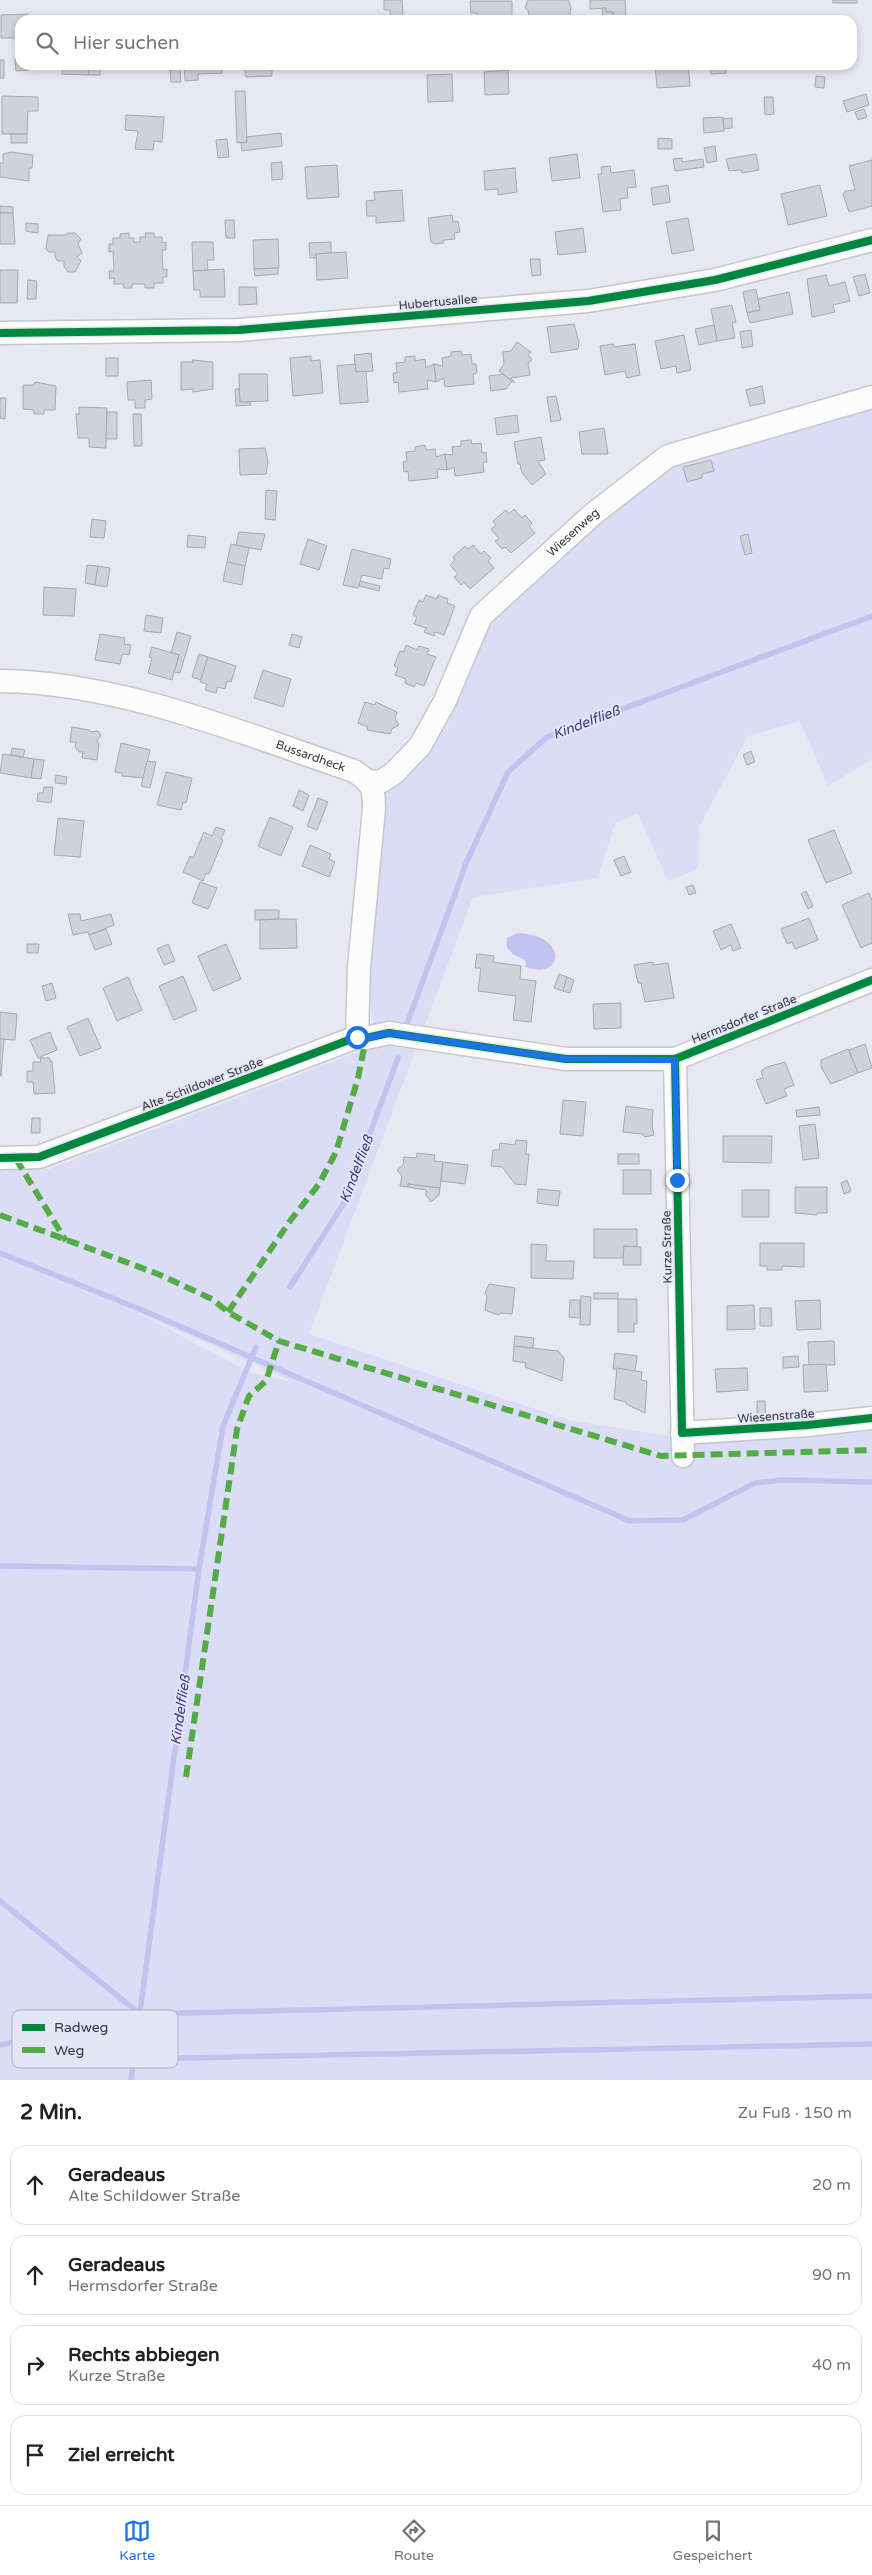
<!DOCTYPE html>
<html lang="de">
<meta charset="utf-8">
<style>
body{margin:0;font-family:"Varela Round",sans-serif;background:#f6f6f6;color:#202124}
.stop{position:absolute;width:15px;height:15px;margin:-11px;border:4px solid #1a73e8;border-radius:50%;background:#fff}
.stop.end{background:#1a73e8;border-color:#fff;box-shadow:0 1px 5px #0008}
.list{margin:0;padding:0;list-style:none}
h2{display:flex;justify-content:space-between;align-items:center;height:65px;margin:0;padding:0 20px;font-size:21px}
h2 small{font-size:16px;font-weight:400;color:#757577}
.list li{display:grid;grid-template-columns:32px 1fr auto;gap:15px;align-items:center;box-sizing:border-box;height:80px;margin:0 10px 10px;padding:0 10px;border:1px solid #e0e0e0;border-radius:15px}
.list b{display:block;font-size:19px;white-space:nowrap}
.list p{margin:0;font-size:16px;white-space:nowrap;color:#757577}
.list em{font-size:16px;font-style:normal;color:#757577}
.icon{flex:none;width:28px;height:28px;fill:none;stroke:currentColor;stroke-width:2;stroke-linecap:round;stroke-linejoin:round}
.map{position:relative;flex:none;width:872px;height:2080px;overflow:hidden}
.search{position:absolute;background:#fff;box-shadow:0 2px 8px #0003;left:15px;right:15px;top:15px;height:55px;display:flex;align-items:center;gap:12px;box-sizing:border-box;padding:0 18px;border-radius:15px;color:#757577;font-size:19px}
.sheet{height:425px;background:#fff}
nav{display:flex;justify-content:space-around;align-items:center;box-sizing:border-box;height:70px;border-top:1px solid #e0e0e0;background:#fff;font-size:14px;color:#757577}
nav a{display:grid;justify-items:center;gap:2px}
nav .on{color:#1a73e8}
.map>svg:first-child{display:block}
</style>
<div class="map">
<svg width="872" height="2080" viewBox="0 0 872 2080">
<rect width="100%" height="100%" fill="#e8e8f2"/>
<!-- green -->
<path fill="#dbdcf6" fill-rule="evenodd" d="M872,403v356l-44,27 -28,-65 -52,15 -49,91 -1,42 -30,12 -30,-67 -23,9 -17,55 -125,19 -164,437 259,86 111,18 193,-7v649h-872v-913l50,2 326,-124 -9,-75 16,-179 39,-35 26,-32 47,-111 145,-132 35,-21zM140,1314h1l153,68 -43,-9z"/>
<!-- water -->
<path fill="#c0c2ef" d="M518,933c51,2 46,48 8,34l-1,-7c-11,-5 -21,-9 -18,-22z"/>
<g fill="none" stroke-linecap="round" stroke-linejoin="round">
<!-- stream -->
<g stroke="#c0c2ef" stroke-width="5.5">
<polyline points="407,1024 467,861 508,772 547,737 872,616"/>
<polyline points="0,1253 142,1310 630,1521 683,1520 755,1483 782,1480 872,1482"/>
<polyline points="296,1276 290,1287 344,1203 398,1058"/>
<polyline points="0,1566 199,1569"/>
<polyline points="0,1901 140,2014"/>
<polyline points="0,2045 140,2014 872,1996"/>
<polyline points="134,2059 872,2044"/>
<polyline points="131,2080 199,1569 223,1426 256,1347"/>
</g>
</g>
<!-- building -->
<g fill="#d1d2d9" stroke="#a8a8af">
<polygon points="384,0 402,0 403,16 390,17 390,10 384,10"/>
<polygon points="528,0 568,0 571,7 569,20 539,20 536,17 529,17 528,10 525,8"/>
<polygon points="590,0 625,0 626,20 613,20 613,12 606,12 606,8 590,9"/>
<rect x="833" y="0" width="24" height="3"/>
<polygon points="470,1 512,1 512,20 477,20 477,13 471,13"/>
<polygon points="602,8 606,8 606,12 613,12 613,20 603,20"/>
<polygon points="28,14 28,20 20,20 20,38 1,38 1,15"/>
<polygon points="385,15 386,20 354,20 354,17"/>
<polygon points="801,16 802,20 775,20 774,17"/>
<polygon points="15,59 20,59 20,65 29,65 29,70 16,71"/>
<rect x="0" y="60" width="4" height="18"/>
<polygon points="62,65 89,65 89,75 62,74"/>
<rect x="89" y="65" width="11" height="10"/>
<polygon points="184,65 222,65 222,73 198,74 198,80 185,81"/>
<polygon points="244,65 272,65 272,76 246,77"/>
<polygon points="655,65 688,65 690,86 657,88"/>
<polygon points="710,65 726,65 726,73 711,74"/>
<polygon points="180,69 181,82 171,82 170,70"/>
<polygon points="508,70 509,94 485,95 484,72"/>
<polygon points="452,74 453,101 428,102 427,75"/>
<polygon points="816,76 825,77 824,88 815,87"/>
<polygon points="235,91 245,91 247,142 237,143"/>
<polygon points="866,94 869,105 847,112 843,101"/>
<polygon points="2,96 38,97 38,111 28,111 27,134 2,134"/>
<polygon points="764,97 773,97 774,114 765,115"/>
<polygon points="864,109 867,117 858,120 855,112"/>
<polygon points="126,115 164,117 162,142 154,141 153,150 135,149 138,131 125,130"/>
<polygon points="723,117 724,131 704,133 703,118"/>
<polygon points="732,118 732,128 724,129 723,119"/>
<polygon points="281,133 282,146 242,151 241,143 247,142 247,137"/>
<rect x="11" y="134" width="16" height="9"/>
<polygon points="658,138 672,139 672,149 658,149"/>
<polygon points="227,139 229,157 218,158 216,140"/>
<polygon points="715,146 717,161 707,163 704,148"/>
<polygon points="11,152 33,155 32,168 29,168 29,181 0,177 0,163 3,163 3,154"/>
<polygon points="577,154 580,178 552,181 549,158"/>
<polygon points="756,154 759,170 742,173 741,170 729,171 726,159"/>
<polygon points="682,158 682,162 703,159 704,167 675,171 673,159"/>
<polygon points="872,160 872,206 849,212 843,194 845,191 855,190 849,166"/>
<polygon points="282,162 283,179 272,180 271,163"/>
<polygon points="337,165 339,197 307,199 305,167"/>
<polygon points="610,166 611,173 634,170 636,187 627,188 628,198 620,199 621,210 603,212 598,174 602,174 601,167"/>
<polygon points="515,168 517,192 498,195 498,189 485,190 484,171"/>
<polygon points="668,185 670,202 653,205 651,188"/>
<polygon points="820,185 827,216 788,225 781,194"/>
<polygon points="402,190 404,221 376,223 376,216 367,216 366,201 375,200 374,192"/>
<polygon points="0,206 13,207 13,213 0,213"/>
<polygon points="0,213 13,213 15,244 0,244"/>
<polygon points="452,215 453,222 458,221 460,232 454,233 455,239 444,240 443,243 435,244 431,242 428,218"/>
<polygon points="688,218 694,250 672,254 666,222"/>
<polygon points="225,220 234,220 235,238 226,238"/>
<polygon points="26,223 38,224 38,233 26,231"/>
<polygon points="583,228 586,252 558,255 555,232"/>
<polygon points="68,233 75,233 81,239 78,244 82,253 77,257 81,261 75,272 68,272 64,267 64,261 58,261 55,257 55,252 49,252 46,249 48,235 65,235"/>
<polygon points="129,233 129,238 134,238 134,242 140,242 140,237 146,237 145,233 154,233 154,237 162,237 162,243 166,242 166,250 162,250 163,270 167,269 167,277 163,277 163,283 154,283 154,288 145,288 145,284 132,284 132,288 124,288 123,284 114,284 114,278 110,279 109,271 114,271 113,251 109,252 109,244 113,244 113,238 120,238 120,234"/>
<polygon points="278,239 279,268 254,269 253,240"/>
<polygon points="192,242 213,242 214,260 207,260 208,270 193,271"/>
<polygon points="331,242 331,253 316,254 316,258 310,258 309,243"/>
<polygon points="346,252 348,278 317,280 316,254"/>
<polygon points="530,259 540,259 541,275 532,276"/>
<polygon points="278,268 278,274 255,276 254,269"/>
<polygon points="224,269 225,297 200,297 200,290 194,290 193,271"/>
<polygon points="0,270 18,270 17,303 0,303"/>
<polygon points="865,274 870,293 859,296 853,277"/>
<polygon points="826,275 829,286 845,282 850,301 833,305 835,312 812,317 807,279"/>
<polygon points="28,280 37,281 36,299 27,299"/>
<polygon points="239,287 256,287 257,304 239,305"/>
<polygon points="756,289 760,310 747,313 743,292"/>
<polygon points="789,292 793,314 750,323 747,313 760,310 758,299"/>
<polygon points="732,305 736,322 732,323 735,338 717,341 711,309"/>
<polygon points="574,324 579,342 578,349 551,353 547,327"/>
<polygon points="714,325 717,341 699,345 695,329"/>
<polygon points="751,330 753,346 742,348 740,332"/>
<polygon points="684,335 691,370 677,373 676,366 661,369 655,341"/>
<polygon points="517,342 531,352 528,356 532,359 528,364 530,375 511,378 515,383 499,371 504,364 503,352 511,351"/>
<polygon points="613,344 614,347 635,344 640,375 627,378 625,371 605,375 600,346"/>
<polygon points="461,351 462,355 471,354 472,364 476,364 477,373 473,374 474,384 445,387 444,378 436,382 434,364 443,366 442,358 451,356 451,352"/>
<polygon points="371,353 373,371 356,372 354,355"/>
<polygon points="311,356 311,361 320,360 323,393 293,396 290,358"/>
<polygon points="415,356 415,361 425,359 426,368 434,364 436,382 427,380 428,389 399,392 398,382 394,383 393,373 397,373 396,363 405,362 405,357"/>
<rect x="106" y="358" width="12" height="18"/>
<polygon points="192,360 213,362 213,389 193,392 193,389 181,390 181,362 193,362"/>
<polygon points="355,364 356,372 366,371 368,402 340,404 337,366"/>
<polygon points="239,374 267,374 268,401 240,402"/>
<polygon points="503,374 512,381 506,389 491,391 489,376"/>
<polygon points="151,380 152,399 145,400 145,408 135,408 135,400 128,400 127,382"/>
<polygon points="35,382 56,386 55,410 44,410 44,414 34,414 34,410 23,409 23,385 34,385"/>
<polygon points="762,386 765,403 750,406 746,390"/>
<polygon points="235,389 239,389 240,402 250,402 251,405 236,406"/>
<polygon points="556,396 561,420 551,422 547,397"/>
<polygon points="0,398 6,398 5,419 0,418"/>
<polygon points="79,407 107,408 106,448 89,447 89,438 78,438 76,414 79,414"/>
<polygon points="107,412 117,412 117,439 106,439"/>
<polygon points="133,414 141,414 142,446 134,446"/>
<polygon points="517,415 519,432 497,435 495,418"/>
<polygon points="604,428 608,454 582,454 579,432"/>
<polygon points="541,437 545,460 538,461 546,474 532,485 522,473 520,464 518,464 514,442"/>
<polygon points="471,440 472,444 481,443 482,453 486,452 487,462 483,463 484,472 455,476 454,467 447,470 445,454 453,455 452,447 461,446 461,441"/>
<polygon points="425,445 426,450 435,449 436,457 445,454 447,470 437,469 438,478 409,481 408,471 404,472 403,462 407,461 406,452 415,451 415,447"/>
<polygon points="265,448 268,462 266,474 240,475 239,449"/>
<polygon points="711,460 714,471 702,474 702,478 687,482 683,467"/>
<polygon points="266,490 277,491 275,520 265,519"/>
<polygon points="514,509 522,518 525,515 532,523 529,526 535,533 511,553 505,547 502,549 495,541 499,539 491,529 496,525 493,521 506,510 509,514"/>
<polygon points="92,519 106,521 104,538 90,537"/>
<polygon points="239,532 265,534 261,550 236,545"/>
<polygon points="748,534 752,553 745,555 740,536"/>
<polygon points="188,535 206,537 205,548 187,547"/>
<polygon points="308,539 327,546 319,570 300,564"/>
<polygon points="231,544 249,548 245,566 227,562"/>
<polygon points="473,545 481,554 484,551 491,558 488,561 494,568 470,589 464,582 461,585 454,577 458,574 450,565 455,560 453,557 465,546 468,549"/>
<polygon points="352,549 391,559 389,569 384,568 382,579 362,575 358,588 343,585"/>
<polygon points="227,562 245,566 242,585 223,581"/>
<polygon points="87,565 98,566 95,585 85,583"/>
<polygon points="98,566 110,568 107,587 95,585"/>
<polygon points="360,581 380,586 379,591 359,586"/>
<polygon points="44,587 76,589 74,616 43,615"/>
<polygon points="426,595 437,599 438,595 448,599 447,603 455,606 444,635 435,632 434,636 424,632 426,628 414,624 417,617 413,615 419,600 423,602"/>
<polygon points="146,615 163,618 161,633 144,631"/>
<polygon points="177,632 191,636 180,673 174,672 179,655 171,653"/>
<polygon points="100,634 125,638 124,644 131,645 129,655 122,654 120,664 95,660"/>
<polygon points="292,634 302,637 299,648 289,645"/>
<polygon points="406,645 417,650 419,646 429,649 427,654 436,657 424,686 416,683 414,687 405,683 406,679 395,675 398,668 394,666 400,651 404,652"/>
<polygon points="152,647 179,655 172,680 148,673 152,658 149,657"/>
<polygon points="199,654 208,657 201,680 192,677"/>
<polygon points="208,657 236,666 231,682 227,681 225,689 218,687 216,693 205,690 207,684 200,682"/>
<polygon points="263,670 291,679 283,707 254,698"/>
<polygon points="365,702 375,705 376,702 397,712 395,718 399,725 392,729 390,734 367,730 368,727 358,723"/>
<polygon points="72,727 89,730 91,732 98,731 101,735 97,741 99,744 97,760 82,758 83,752 79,752 75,747 76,742 70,742"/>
<polygon points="121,743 150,750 144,778 122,776 122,773 115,772"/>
<polygon points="12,748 25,750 23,757 11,755"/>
<polygon points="751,751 755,762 747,765 743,755"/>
<polygon points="3,754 34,759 31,778 0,773"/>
<polygon points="34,759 44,760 41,779 31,778"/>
<polygon points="147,761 156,762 150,788 141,786"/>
<polygon points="166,772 192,778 186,803 183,802 181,810 157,805"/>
<polygon points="56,775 67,777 66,784 55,783"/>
<polygon points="44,787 53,787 51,803 37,801 38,793 43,793"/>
<polygon points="299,790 309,795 303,811 293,806"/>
<polygon points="318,798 328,802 317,830 307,826"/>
<polygon points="270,817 293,827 281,856 258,846"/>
<polygon points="58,818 84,821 80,857 54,855"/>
<polygon points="216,827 225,830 221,839 223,840 209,874 206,873 203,881 183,872 190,856 193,858 204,832 212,836"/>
<polygon points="834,830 852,873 826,883 808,840"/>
<polygon points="310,845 331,854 329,859 335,862 329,877 302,866"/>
<polygon points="624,856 631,872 621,876 614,860"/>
<polygon points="200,882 217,888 208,909 192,903"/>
<polygon points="693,885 696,893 689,895 686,887"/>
<polygon points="806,891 813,906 808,909 801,894"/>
<polygon points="869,893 872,900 872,943 861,948 842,905"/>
<polygon points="255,910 279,910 279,919 255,920"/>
<polygon points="68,914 80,914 81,921 111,914 114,925 89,935 88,932 73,935"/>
<polygon points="809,918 818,940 795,949 792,942 787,944 781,929"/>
<polygon points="279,919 296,919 297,948 260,949 260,920"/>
<polygon points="731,924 741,948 733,951 731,945 721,950 713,931"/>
<polygon points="106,929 112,944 95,950 89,935"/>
<polygon points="27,944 39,944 38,953 27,953"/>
<polygon points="168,944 175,961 164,965 157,949"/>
<polygon points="226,944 241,979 213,991 198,956"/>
<polygon points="477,954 494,956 493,962 521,966 520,979 536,981 531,1022 513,1020 516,996 478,991 481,968 475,968"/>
<polygon points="653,962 653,965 668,963 674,998 645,1002 641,983 638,983 634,965"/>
<polygon points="559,974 567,977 563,991 554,988"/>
<polygon points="183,976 197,1010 174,1020 159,986"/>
<polygon points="128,977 142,1010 117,1021 103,988"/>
<polygon points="567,977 574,980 570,993 563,991"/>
<polygon points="52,983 56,998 46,1001 42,986"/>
<polygon points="621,1003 621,1028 594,1029 593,1004"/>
<polygon points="0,1012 17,1014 15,1040 0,1039"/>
<polygon points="88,1018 101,1048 80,1056 67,1027"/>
<polygon points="50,1032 57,1050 38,1058 30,1040"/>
<polygon points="0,1039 4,1039 1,1076 0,1076"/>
<polygon points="865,1044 872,1068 858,1073 849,1050"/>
<polygon points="848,1049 858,1073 831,1084 821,1067 821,1060"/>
<polygon points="40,1058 50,1058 50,1062 52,1061 55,1093 34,1094 33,1082 27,1082 27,1071 33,1071 33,1062 41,1062"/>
<polygon points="785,1062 794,1085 784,1089 787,1096 766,1104 756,1080 763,1078 761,1071 767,1067"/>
<polygon points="563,1100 586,1102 583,1136 560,1134"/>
<polygon points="626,1106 653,1110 652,1126 654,1135 645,1137 642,1134 623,1132"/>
<polygon points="819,1107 820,1115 797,1117 796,1110"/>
<polygon points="32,1118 40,1118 40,1133 31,1133"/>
<polygon points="815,1124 819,1158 803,1160 799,1126"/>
<polygon points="723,1136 772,1136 771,1163 723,1162"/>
<polygon points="516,1140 527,1141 526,1154 529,1154 526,1185 515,1184 502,1167 491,1166 493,1150 499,1150 500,1143 515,1145"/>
<polygon points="417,1153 435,1155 434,1161 443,1162 440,1188 408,1184 408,1187 400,1186 402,1176 397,1170 403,1165 404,1157 416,1158"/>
<rect x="618" y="1154" width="21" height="10"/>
<polygon points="443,1162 468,1165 465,1184 441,1181"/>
<rect x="623" y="1170" width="28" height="24"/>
<polygon points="847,1180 851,1191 844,1194 841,1183"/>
<polygon points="408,1184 440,1188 439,1195 431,1202 426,1195 426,1190 408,1187"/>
<polygon points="795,1187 827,1187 827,1213 817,1213 817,1215 795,1213"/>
<polygon points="538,1189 560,1191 558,1206 537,1203"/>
<rect x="742" y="1190" width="27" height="27"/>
<polygon points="594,1229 637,1229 637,1247 624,1246 623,1258 594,1258"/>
<polygon points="760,1243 804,1243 804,1267 782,1266 782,1270 767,1270 767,1266 760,1266"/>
<polygon points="531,1244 547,1245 546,1261 574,1261 573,1279 531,1278"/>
<polygon points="624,1246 641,1247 641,1265 623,1265"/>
<polygon points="489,1284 515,1288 512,1314 501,1313 498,1315 485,1310 487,1296 485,1293"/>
<rect x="594" y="1293" width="24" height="6"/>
<polygon points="581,1296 591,1297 590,1325 580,1325"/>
<polygon points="618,1299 637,1299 637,1324 634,1324 634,1332 618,1332"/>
<polygon points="570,1300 580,1300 580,1318 569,1317"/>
<polygon points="820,1300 821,1329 797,1330 795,1301"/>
<polygon points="754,1305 755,1329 727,1330 727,1306"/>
<polygon points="760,1308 771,1308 772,1326 760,1326"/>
<polygon points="515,1336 534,1338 533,1348 514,1346"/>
<polygon points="834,1341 835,1365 809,1365 808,1342"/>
<polygon points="514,1346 558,1351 564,1358 562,1381 525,1367 526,1363 513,1361"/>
<polygon points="615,1353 637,1356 635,1371 613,1369"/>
<polygon points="798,1356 799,1367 783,1368 783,1357"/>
<polygon points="826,1364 828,1391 804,1392 803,1365"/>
<polygon points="617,1368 642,1372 641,1380 647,1381 645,1413 626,1404 626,1402 614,1399"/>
<polygon points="747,1368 748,1390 717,1392 715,1369"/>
<polygon points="757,1401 765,1401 766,1424 757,1425"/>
</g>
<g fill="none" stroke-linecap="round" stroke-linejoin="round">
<!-- street casing -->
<g stroke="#c6c6cd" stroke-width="25">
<g id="street">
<polyline points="0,333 239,330 588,301 715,280 872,240"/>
<path id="s1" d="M0,681c120,1 242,52 354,90 18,12 20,16 20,38l-15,158 -2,70"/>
<path id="s2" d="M370,782l12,-1 12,-8 26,-27 25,-45 36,-85 111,-101 76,-59 204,-59"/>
<polyline points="675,1059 683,1456"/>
<polyline points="0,1158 39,1157 357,1037 366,1038 389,1033 566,1059 675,1059 872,980"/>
<polyline points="682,1433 808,1425 872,1418"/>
</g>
</g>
<!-- street -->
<use href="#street" stroke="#fcfcfd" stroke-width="22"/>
<!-- quiet -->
<g stroke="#55ac46" stroke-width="6" stroke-dasharray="12 6" stroke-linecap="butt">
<polyline points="16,1159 66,1241"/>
<polyline points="0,1215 158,1274 212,1299 228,1312 279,1341 661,1456 872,1450"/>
<polyline points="228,1312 290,1221 319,1184 336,1152 358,1078 366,1038"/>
<polyline points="186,1777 237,1429 249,1396 266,1381 279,1341"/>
</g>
<!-- cycleway casing -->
<g stroke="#e4e5f6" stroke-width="11">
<g id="cycleway">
<polyline points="0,333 239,330 588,301 715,280 872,240"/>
<polyline points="675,1059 682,1433 808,1425 872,1418"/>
<polyline points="0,1158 39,1157 357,1037 366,1038 389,1033 566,1059 675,1059 872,980"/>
</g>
</g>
<!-- cycleway -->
<use href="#cycleway" stroke="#00873e" stroke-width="8"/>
</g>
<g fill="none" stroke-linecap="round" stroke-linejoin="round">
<!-- route -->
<polyline stroke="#1a73e8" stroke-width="6" points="357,1037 366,1038 389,1033 566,1059 675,1060 677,1180"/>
</g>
<g text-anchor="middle" stroke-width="4" stroke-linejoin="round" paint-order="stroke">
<!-- street labels -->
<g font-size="12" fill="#37373e" stroke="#e4e5f6">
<text transform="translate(438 302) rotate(-5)" y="4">Hubertusallee</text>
<text dy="4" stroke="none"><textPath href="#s2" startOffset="332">Wiesenweg</textPath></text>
<text dy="4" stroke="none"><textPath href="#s1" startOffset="321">Bussardheck</textPath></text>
<text transform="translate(744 1019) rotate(-22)" y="4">Hermsdorfer Straße</text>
<text transform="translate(202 1084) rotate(-21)" y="4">Alte Schildower Straße</text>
<text transform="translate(667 1247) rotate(-91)" y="4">Kurze Straße</text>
<text transform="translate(776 1416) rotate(-4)" y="4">Wiesenstraße</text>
</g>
<!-- water labels -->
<g font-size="14" font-style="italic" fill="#3d387f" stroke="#e4e5f6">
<text transform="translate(586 722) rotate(-21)" y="5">Kindelfließ</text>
<text transform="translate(356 1169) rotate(-69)" y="5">Kindelfließ</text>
<text transform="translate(180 1710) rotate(-82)" y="5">Kindelfließ</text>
</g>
</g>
<!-- legend -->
<rect x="12" y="2010" width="166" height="58" rx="8" fill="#e4e5f6" stroke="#b0b1bf" stroke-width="1"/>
<rect x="22" y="2024" width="23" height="7" fill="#00873e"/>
<rect x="22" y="2047" width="23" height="6" fill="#55ac46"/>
<g font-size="14" fill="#37373e">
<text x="54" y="2032">Radweg</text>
<text x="54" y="2055">Weg</text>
</g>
</svg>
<div class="stop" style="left:357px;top:1037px"></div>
<div class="stop end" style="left:677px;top:1180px"></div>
<div class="search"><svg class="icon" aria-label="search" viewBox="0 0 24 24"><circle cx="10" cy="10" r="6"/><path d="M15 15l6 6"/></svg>Hier suchen</div>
</div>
<section class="sheet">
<h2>2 Min.<small>Zu Fuß · 150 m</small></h2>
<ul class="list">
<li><svg class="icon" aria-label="ahead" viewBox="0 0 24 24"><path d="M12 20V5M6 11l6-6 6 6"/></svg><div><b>Geradeaus</b><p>Alte Schildower Straße</p></div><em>20 m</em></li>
<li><svg class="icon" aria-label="ahead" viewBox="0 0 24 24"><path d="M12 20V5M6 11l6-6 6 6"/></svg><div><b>Geradeaus</b><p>Hermsdorfer Straße</p></div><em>90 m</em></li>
<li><svg class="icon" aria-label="right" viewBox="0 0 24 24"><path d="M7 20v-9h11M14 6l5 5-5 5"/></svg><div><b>Rechts abbiegen</b><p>Kurze Straße</p></div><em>40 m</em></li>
<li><svg class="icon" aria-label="arrive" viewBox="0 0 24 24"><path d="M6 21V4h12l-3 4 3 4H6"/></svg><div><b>Ziel erreicht</b></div></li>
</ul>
</section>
<nav>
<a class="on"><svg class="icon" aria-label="map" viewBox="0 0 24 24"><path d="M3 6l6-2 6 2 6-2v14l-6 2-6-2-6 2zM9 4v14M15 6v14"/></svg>Karte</a>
<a><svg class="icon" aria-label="directions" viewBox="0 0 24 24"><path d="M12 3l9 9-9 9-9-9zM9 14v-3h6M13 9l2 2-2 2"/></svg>Route</a>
<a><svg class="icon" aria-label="saved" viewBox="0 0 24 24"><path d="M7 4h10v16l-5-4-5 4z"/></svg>Gespeichert</a>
</nav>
